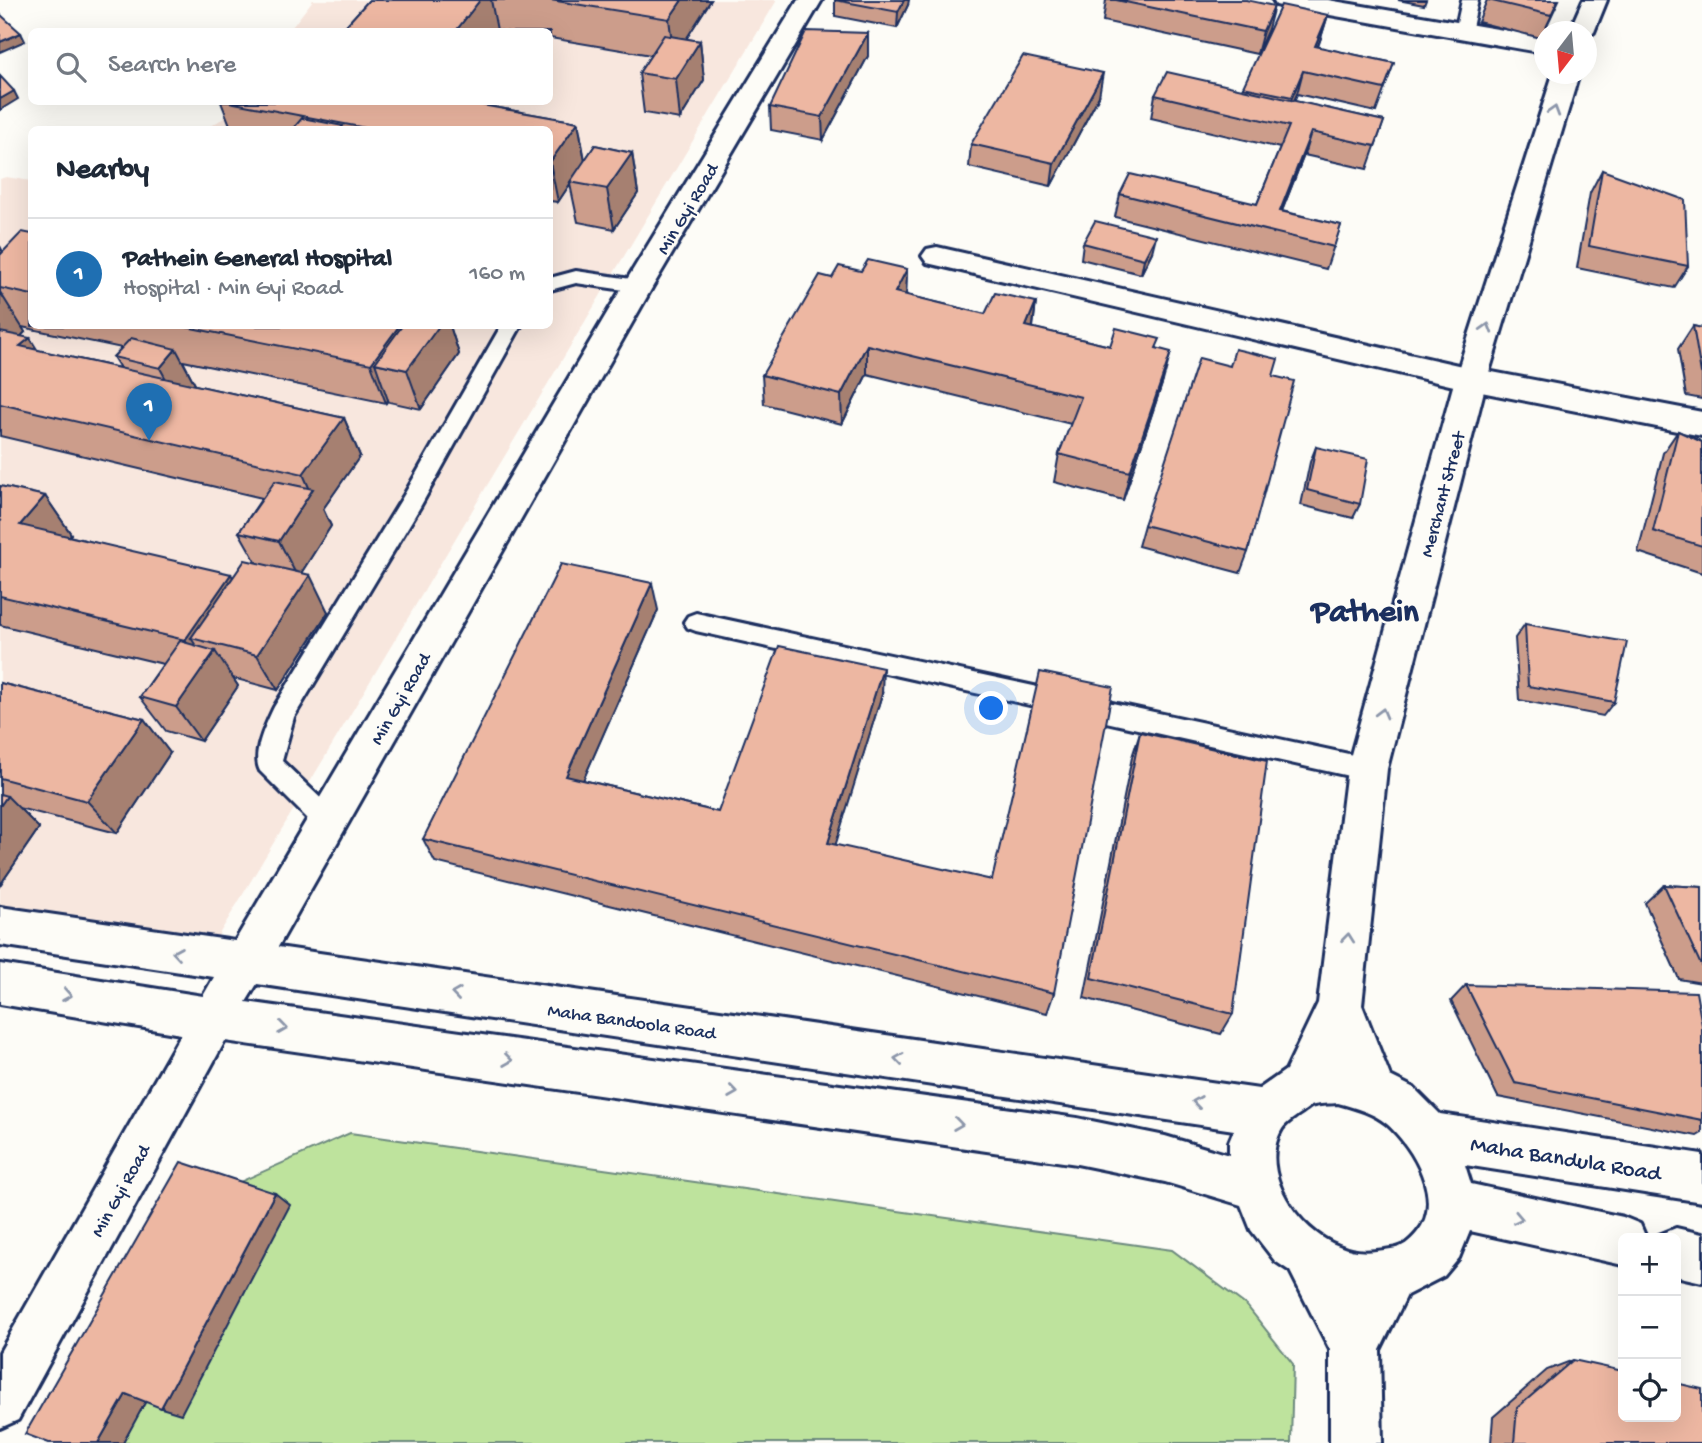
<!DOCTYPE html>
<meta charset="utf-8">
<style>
body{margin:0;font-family:"Gochi Hand",sans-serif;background:#f2f2f3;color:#1f2937}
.controls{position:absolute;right:21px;bottom:21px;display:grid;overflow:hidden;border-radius:10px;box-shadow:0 7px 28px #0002}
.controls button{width:63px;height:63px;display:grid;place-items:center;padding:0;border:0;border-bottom:2px solid #e0e1e3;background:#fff;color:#1f2937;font:35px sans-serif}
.compass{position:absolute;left:1534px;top:21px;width:63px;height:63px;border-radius:50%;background:#fff;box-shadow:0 7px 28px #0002;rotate:196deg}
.you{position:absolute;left:992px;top:709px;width:24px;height:24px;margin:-18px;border:5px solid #fff;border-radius:50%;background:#1a73e8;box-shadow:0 0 0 10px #1a73e833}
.badge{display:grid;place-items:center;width:46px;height:46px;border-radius:50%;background:#1f6fb2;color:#fff;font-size:23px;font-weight:700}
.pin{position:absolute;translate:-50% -58px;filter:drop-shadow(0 2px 4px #0008)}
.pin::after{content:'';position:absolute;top:37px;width:24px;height:21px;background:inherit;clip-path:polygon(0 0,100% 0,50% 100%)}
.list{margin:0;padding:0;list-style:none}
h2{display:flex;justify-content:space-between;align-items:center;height:91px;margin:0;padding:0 28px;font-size:30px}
h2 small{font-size:23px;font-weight:400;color:#747a83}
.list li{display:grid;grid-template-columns:46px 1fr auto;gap:21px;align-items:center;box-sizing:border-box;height:112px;padding:0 28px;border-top:2px solid #e0e1e3}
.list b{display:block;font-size:26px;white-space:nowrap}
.list p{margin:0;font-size:23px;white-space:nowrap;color:#747a83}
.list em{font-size:23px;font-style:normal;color:#747a83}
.icon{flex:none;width:38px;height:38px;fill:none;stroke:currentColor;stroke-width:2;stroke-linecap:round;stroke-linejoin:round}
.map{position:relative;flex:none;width:1702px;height:1443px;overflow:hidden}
.search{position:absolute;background:#fff;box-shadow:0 7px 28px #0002;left:28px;top:28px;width:525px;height:77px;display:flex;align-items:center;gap:18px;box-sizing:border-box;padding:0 24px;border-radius:10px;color:#747a83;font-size:26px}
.panel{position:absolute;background:#fff;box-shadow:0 7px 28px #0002;left:28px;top:126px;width:525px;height:203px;border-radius:10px}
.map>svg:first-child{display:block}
</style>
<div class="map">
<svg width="1702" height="1443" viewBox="0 0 1702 1443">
<rect width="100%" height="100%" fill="#fdfcf7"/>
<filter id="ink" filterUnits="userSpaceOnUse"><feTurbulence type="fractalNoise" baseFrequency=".0143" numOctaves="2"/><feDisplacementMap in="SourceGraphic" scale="14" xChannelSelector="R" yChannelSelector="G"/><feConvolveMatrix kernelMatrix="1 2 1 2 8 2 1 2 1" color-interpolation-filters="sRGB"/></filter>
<g filter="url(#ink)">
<!-- built -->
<polygon fill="#f8e7de" points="313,0 777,0 209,951 0,917 0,179 6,177 31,181 32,326 550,326 550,130 205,129 224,118 236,102 550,102 550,32 289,31"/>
<!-- green -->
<polygon fill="#bee39d" stroke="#6c897e" stroke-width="2" points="350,1133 1172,1250 1247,1306 1293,1364 1291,1443 50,1443 170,1213"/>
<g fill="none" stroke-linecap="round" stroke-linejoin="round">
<!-- service casing -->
<g stroke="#1b2f5e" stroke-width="6">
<g id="service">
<polygon points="1462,0 1478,0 1471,32 1463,37 1455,32"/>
<polygon points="576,271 638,280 645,282 648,286 645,290 638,292 576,283 550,290 550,278"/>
<path d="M501,326h20l-101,181 -126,210 -12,44 54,52 4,8 -4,8 -9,3 -9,-3 -58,-58c-9,-17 6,-47 14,-64l130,-212z"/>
<polygon points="696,613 1367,758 1376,761 1380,769 1376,777 1367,780 696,631 688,628 684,622 688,616"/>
</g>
</g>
<!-- minor casing -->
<g stroke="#1b2f5e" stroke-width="6">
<g id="minor">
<polygon points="1273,0 1328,0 1544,37 1544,53 1285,7 1276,5"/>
<polygon points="937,247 1471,368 1702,412 1702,436 1471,390 927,263 922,256 927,249"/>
</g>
</g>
<!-- secondary casing -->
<g stroke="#1b2f5e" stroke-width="6">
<g id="secondary">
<path d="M798,0h24l-169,286 -375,661 981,142 27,-19 32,-67 29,-234 108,-390 98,-305h26l-92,305 -100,390 -25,236 28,71 24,12 26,26 262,40v48l-237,-37 6,19 152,33 17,7 6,14h-23v27l-153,-34 -11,27 -15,18 -37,19 -27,55 2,93h-52v-93l-40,-79 -15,-10 -24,-31 -10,-25 -76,-23 -88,-18 -852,-123 -207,379 -18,8v-76l181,-318 -181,-30v-40l203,32 11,-19 -214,-32v-38l235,34 388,-655zM257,984l977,146 -5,12v13l-64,-19 -88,-18 -831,-116zM1338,1103c18,5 34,9 49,21 26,23 58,76 30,109 -7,8 -14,15 -26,16 -19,3 -34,5 -52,-3 -41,-15 -82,-75 -57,-117 4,-6 11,-10 16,-14 4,-2 9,-7 13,-9 8,-3 19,-2 27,-3z"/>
<polygon points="1583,0 1607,0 1594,32 1586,38 1586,32 1569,32"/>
<polygon points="1676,1228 1702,1234 1702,1282 1676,1276 1676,1238 1657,1238 1659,1235"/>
</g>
</g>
<!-- service -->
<use href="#service" fill="#fdfcf7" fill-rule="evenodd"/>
<!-- minor -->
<use href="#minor" fill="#fdfcf7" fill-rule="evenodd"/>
<!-- secondary -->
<use href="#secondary" fill="#fdfcf7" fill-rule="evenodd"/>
</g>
<!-- wall -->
<g fill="#cc9d8b" stroke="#1b2f5e" stroke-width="2" fill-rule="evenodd">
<polygon points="369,0 711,0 686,39 700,41 704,80 680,119 644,113 639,73 651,55 550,38 550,32 509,32 497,30 496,32 340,32"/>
<polygon points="835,0 908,5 897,28 835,16"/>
<polygon points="1106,0 1246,0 1268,29 1257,54 1103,21"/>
<polygon points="1398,0 1426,0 1424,5"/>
<polygon points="1487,0 1559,0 1541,38 1478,22"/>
<polygon points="1328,15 1318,47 1394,63 1376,112 1297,94 1294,101 1384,121 1367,169 1304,155 1282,211 1341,225 1326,269 1115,217 1120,194 1257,204 1280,148 1151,118 1155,95 1242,89 1243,87"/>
<polygon points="868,33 868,56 823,140 771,130 770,107"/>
<polygon points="1099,96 1051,186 969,167 971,144"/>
<polygon points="221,102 465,102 578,122 585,160 595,145 632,153 638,193 614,229 578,222 570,184 558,202 550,201 550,130 232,130"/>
<polygon points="1602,170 1688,266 1674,288 1577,268 1590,193"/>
<path d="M32,234v92h418l9,28 -38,55 -32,-7 -1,-2 -2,3 -203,-42 12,24 149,33 16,38 -37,53 8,17 -30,47 27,39 -50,78 -45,-12 5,8 -37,55 -35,-10 -26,-34 23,-33 -163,-39v-139l45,10 26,38 -2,2 164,42 23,-16 -17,-30 23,-34 -262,-62v-190l3,6zM22,327l100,21 -9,9 7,11 -83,-18 -16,-14 4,-4z"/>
<polygon points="1083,243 1152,252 1141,274 1081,259"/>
<polygon points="907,269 906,295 985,314 1036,302 1033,328 1110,346 1157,348 1163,381 1123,500 1054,482 1059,454 1071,424 867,374 842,424 764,404 762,375 832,278 861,271"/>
<polygon points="1693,326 1702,328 1702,399 1686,396 1678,349"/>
<polygon points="1230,366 1273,376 1248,552 1240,573 1138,546 1144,525"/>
<polygon points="1678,431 1702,442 1702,573 1638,552 1663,453"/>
<polygon points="1316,447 1360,504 1353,518 1301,505 1310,462"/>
<polygon points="658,610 583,780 718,812 882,694 835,844 1054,993 1047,1013 435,862 423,839"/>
<polygon points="1525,624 1614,702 1603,716 1519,700 1515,638"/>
<polygon points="0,683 144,719 170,753 117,833 19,808 39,828 0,885"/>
<polygon points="1140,732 1233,1014 1221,1034 1084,998 1132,757"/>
<polygon points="1664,885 1702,887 1702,983 1679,979 1645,903"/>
<polygon points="1466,985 1702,1025 1702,1133 1697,1136 1498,1097 1451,1001"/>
<polygon points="1573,1360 1702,1443 1491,1443 1493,1417 1547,1370"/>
</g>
<!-- shaded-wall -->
<g fill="#a68071" stroke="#1b2f5e" stroke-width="2">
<polygon points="480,0 491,0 497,30 496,32 455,32"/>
<polygon points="682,0 711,0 674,58 669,19"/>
<polygon points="904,0 909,0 908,5 897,28 898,12"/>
<polygon points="1274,6 1268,29 1257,54 1263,31"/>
<polygon points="1328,15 1321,38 1308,69 1315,46"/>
<polygon points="21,33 25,41 0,52 0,42"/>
<polygon points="868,33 868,56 823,140 822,117"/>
<polygon points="700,41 704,80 680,119 676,79"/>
<polygon points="1303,71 1297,94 1285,120 1292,97"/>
<polygon points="1103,73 1099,96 1051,186 1054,163"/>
<polygon points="14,91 18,99 0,110 0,99"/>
<polygon points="578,122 585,162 570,182 570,184 558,202 550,162"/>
<polygon points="1311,132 1304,155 1273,234 1280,211"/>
<polygon points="632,153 638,193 614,229 607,189"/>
<polygon points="1156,236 1152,252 1141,274 1144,259"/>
<polygon points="907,269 906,298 895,292"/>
<polygon points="0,292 25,332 7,351 0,341"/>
<polygon points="1036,302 1032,332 1026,326"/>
<polygon points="399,326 450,326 459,354 421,409 407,370 375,363 388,400 386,403 371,364"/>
<polygon points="30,338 54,377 20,346"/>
<polygon points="867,345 867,374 842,424 841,395"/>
<polygon points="176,349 197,388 181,407 160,368"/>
<polygon points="1171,352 1163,381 1123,500 1130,472"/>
<polygon points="344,418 360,456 323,509 331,526 298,578 279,541 311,492 303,474"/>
<polygon points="45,496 71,534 48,562 20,525"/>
<polygon points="231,574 252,610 191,638 207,663 215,651 238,686 201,741 176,707 203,668 185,640"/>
<polygon points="310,575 328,612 278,690 257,655"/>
<polygon points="652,583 658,610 574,801 566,776"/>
<polygon points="883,668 882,694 829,866 828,843"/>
<polygon points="144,719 170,753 117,833 87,801"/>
<polygon points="7,796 39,828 0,885 0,806"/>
<polygon points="275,1193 290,1205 181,1414 161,1408"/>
<polygon points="126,1394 146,1401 123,1443 98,1443"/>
</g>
<!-- building -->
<g fill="#edb7a2" stroke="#1b2f5e" stroke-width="2">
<polygon points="369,0 480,0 455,32 340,32"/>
<polygon points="550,0 682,0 669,19"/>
<polygon points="835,0 904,0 898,12"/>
<polygon points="1116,0 1246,0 1274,6 1263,31"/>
<polygon points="1488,0 1558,0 1551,15"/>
<polygon points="1281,5 1328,15 1315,46 1394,63 1384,89 1303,71 1292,97 1243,87"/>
<polygon points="1,15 21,33 0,42 0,16"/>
<polygon points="806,31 868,33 822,117 770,107"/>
<polygon points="664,35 700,41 676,79 639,73"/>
<polygon points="1023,56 1103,73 1054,163 971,144"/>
<polygon points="1167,72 1384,121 1375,146 1311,132 1280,211 1341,225 1334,247 1120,194 1130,174 1257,204 1289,126 1155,95"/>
<polygon points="0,76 14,91 0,99"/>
<polygon points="229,102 465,102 578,122 550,162 550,130 376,130"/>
<polygon points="302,118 343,126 340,130 292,130"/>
<polygon points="595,145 632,153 607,189 570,182"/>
<polygon points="1602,170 1685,200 1688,266 1589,246"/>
<polygon points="1095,221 1156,236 1144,259 1083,243"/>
<polygon points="22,232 32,234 32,295 0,288 0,255"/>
<polygon points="868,260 907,269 895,292 985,314 995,293 1036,302 1026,326 1110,346 1116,328 1160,339 1156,348 1171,352 1130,472 1059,454 1081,397 867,345 841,395 762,375 820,275 832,278 839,266 861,271"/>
<polygon points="181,326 399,326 371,364"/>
<polygon points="402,326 439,326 407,370 375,363"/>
<polygon points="1693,326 1702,328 1702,374 1701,373"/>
<polygon points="0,332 30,338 20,346 344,418 303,474 0,404"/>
<polygon points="131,338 176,349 160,368 113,357"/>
<polygon points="1235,349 1278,359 1273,376 1294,381 1248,552 1144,525 1199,358 1230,366"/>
<polygon points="1678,431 1702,442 1702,546 1653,531"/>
<polygon points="1316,447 1368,459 1360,504 1307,490"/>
<polygon points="275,481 313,489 279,541 239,532"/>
<polygon points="0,486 45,496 20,525 231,574 185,640 0,596 0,520 2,521 0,520"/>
<polygon points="245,560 310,575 257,655 191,638"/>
<polygon points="561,564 652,583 566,776 718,812 779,646 883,668 828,843 992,880 1040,672 1113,687 1054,993 423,839"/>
<polygon points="1525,624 1627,642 1614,702 1528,686"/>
<polygon points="180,641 215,651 176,707 140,697"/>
<polygon points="0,683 144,719 87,801 0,778"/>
<polygon points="1140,732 1267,761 1233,1014 1091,978"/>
<polygon points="0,794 7,796 0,806"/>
<polygon points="1664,885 1702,887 1702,963 1700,963"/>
<polygon points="1466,985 1696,992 1702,1025 1702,1120 1515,1083"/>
<polygon points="181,1162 275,1193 161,1408 126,1394 98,1443 49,1443 25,1434"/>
<polygon points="1573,1360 1623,1371 1623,1417 1676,1417 1676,1383 1702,1389 1702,1443 1514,1443 1517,1408"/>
</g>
<!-- one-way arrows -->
<defs><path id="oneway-chevron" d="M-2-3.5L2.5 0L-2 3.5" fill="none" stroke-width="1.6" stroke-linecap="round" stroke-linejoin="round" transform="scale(1.75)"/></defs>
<g stroke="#8c96aa">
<use href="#oneway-chevron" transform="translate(1554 111) rotate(-73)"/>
<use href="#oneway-chevron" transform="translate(1487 328) rotate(-73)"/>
<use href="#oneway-chevron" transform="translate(1382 713) rotate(-75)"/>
<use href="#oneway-chevron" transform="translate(1348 938) rotate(-84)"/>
<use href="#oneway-chevron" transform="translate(177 953) rotate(-171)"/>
<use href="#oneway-chevron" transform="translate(456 994) rotate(-172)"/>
<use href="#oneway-chevron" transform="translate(67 995) rotate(9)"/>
<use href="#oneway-chevron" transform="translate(283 1028) rotate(8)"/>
<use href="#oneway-chevron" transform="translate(899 1059) rotate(-172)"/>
<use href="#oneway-chevron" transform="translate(508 1060) rotate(8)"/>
<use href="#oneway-chevron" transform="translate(733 1092) rotate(8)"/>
<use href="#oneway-chevron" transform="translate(1197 1102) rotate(-172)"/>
<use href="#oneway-chevron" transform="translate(958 1124) rotate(8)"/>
<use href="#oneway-chevron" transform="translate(1518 1218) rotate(12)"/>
</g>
</g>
<g text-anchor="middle" stroke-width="5" stroke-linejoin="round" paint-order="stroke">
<!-- street labels -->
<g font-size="19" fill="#1b2f5e" stroke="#fdfcf7">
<text transform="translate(686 208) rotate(-59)" y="7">Min Gyi Road</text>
<text transform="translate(1441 494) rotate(-75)" y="7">Merchant Street</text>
<text transform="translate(399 698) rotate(-60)" y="7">Min Gyi Road</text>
<text transform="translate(632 1020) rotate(8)" y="7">Maha Bandoola Road</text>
<text transform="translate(119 1190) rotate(-61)" y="7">Min Gyi Road</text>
</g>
<!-- near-street labels -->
<g font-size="23" fill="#1b2f5e" stroke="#fdfcf7">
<text transform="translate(1566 1157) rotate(9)" y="8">Maha Bandula Road</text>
</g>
<!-- town labels -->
<g font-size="33" font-weight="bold" fill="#1b2f5e" stroke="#fdfcf7">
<text x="1365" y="620">Pathein</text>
</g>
</g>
</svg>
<div class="controls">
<button>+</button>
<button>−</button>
<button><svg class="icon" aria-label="locate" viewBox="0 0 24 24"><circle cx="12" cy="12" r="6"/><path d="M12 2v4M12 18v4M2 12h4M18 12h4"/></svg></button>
</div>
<svg class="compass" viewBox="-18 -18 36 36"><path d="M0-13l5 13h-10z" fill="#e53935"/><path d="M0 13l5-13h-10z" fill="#747a83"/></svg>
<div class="you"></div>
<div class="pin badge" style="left:149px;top:441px">1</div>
<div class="search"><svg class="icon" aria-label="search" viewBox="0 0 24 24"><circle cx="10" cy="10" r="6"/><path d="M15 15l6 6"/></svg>Search here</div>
<section class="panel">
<h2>Nearby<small></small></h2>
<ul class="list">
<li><span class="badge">1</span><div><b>Pathein General Hospital</b><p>Hospital · Min Gyi Road</p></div><em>160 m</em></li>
</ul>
</section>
</div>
